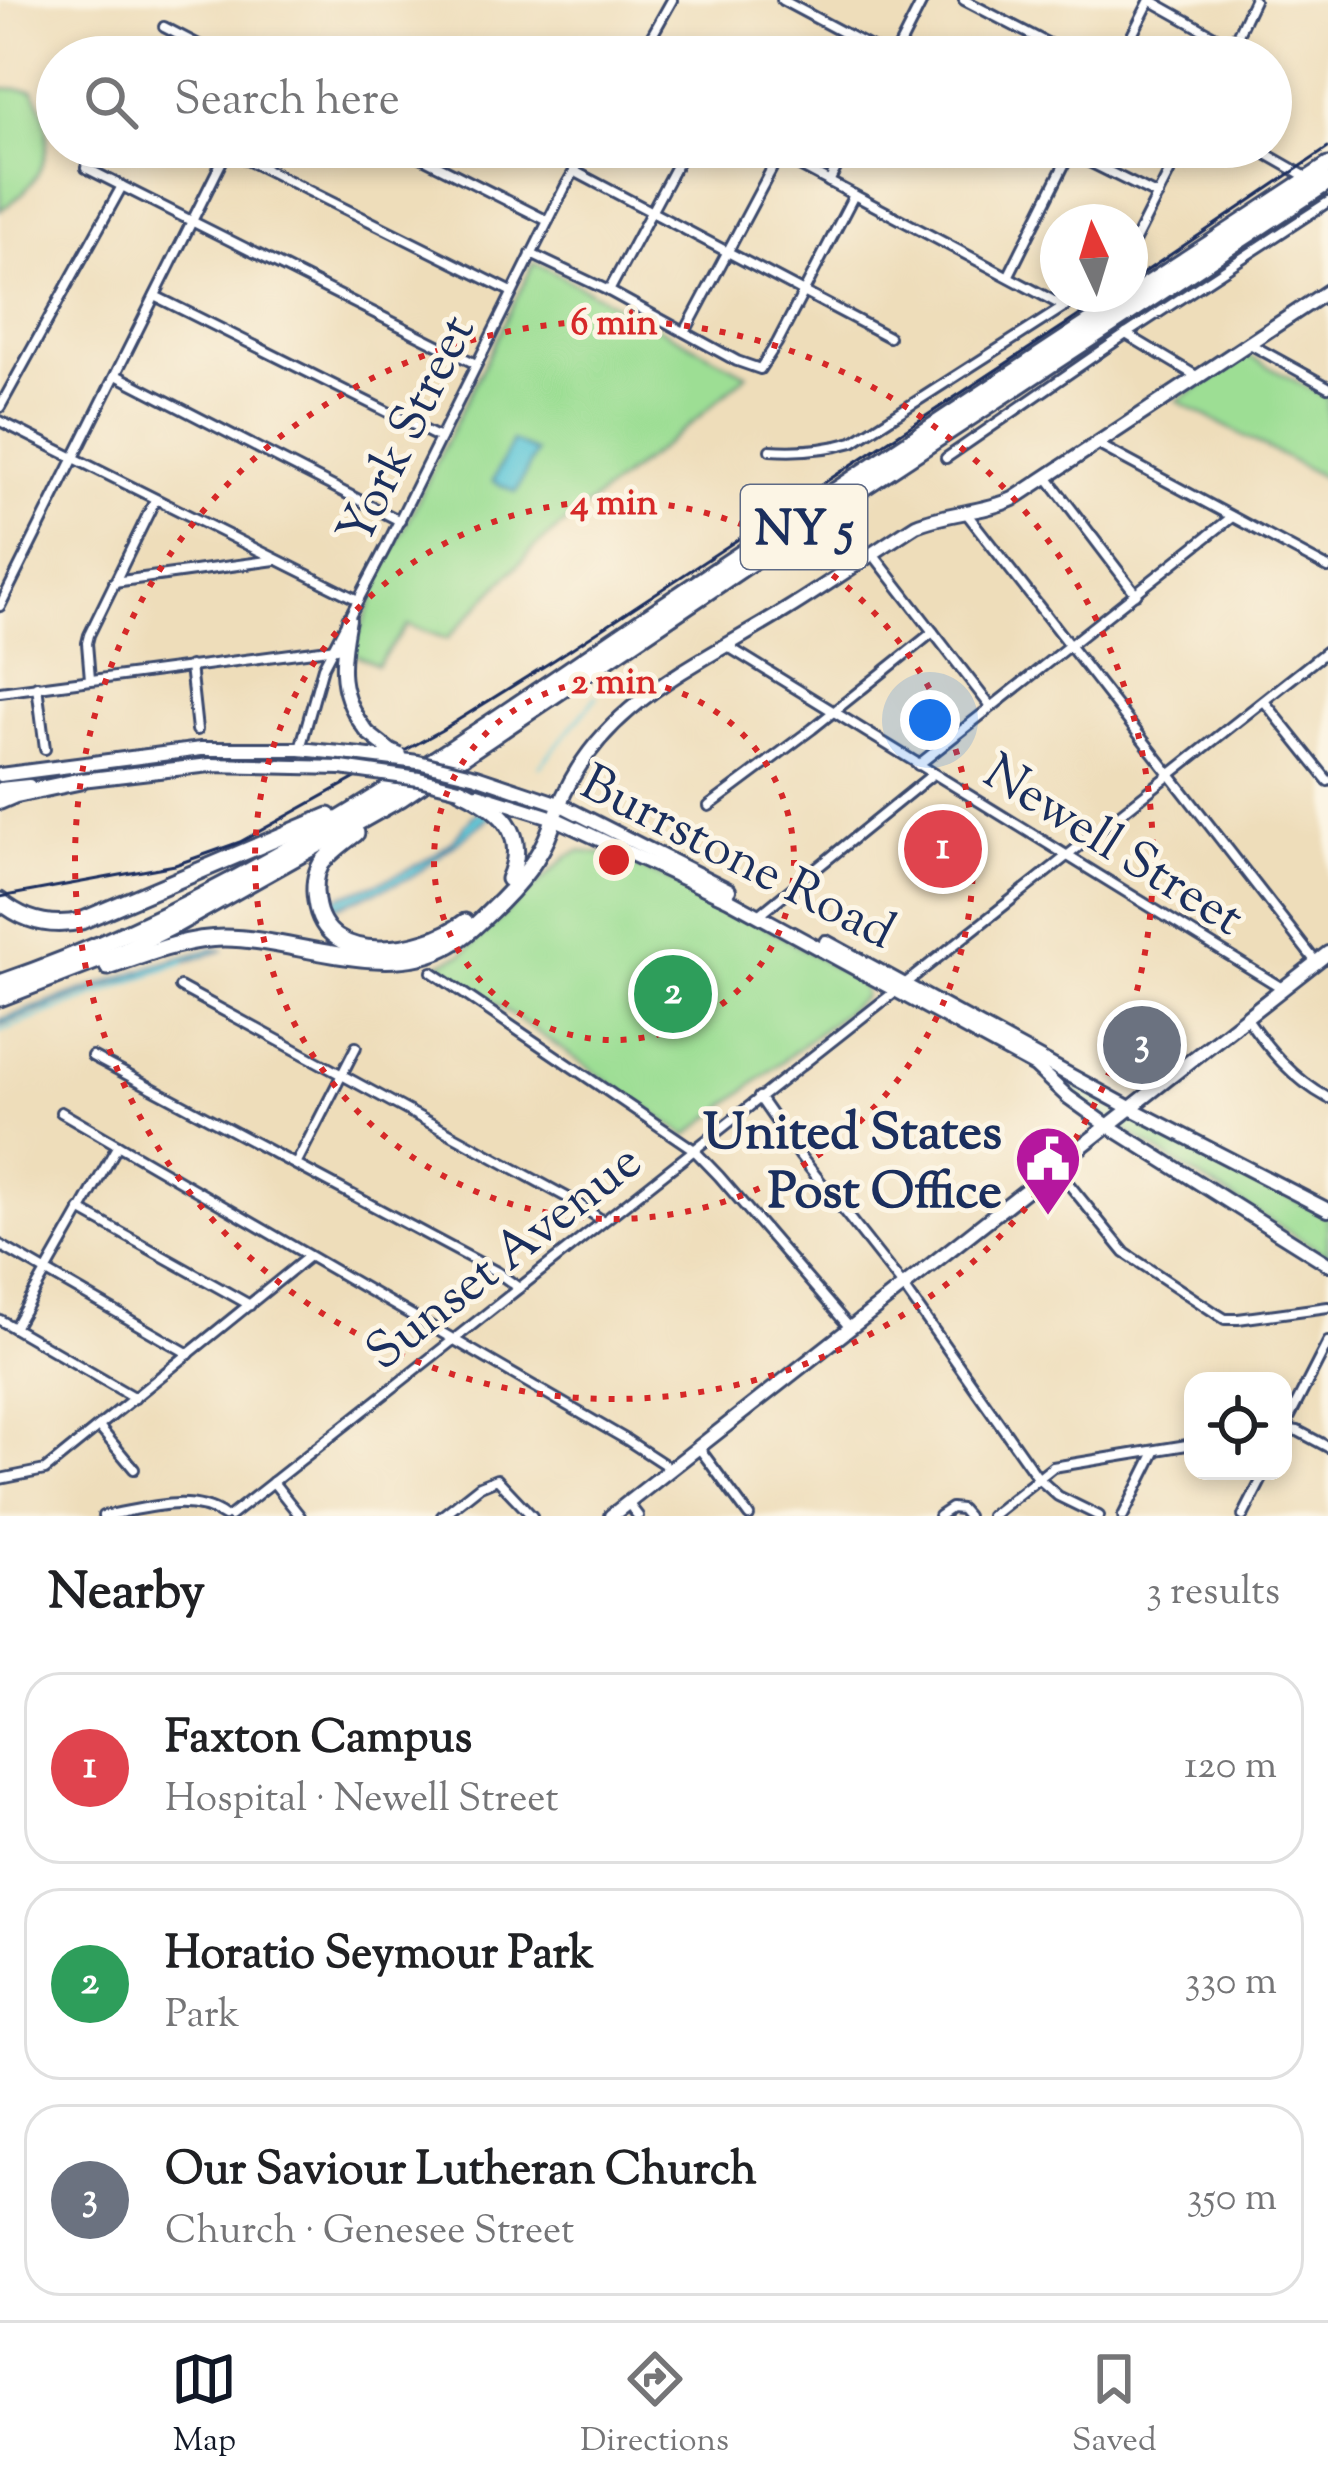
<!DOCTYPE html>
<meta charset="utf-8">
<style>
body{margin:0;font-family:"Sorts Mill Goudy",serif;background:#f2f2f2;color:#202124}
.controls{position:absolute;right:36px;bottom:36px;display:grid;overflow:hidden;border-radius:24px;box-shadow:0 6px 18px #0003}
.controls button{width:108px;height:108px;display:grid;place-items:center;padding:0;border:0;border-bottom:3px solid #e0e0e0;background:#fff;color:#202124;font:60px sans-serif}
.compass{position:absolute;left:1040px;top:204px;width:108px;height:108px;border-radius:50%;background:#fff;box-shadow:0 6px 18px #0003;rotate:356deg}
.you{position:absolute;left:930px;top:720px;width:42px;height:42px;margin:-30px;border:9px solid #fff;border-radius:50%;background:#1a73e8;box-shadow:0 0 0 18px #1a73e833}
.badge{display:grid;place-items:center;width:78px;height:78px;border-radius:50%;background:#111827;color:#fff;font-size:39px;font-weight:700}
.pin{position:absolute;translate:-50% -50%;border:6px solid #fff;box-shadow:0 3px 12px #0006}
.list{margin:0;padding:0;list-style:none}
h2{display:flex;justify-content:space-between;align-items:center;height:156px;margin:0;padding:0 48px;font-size:51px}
h2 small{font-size:39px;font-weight:400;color:#757577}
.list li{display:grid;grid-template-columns:78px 1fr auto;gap:36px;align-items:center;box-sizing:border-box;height:192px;margin:0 24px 24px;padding:0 24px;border:3px solid #e0e0e0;border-radius:36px}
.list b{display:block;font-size:45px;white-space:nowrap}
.list p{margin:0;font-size:39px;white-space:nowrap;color:#757577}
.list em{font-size:39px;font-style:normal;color:#757577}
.icon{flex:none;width:66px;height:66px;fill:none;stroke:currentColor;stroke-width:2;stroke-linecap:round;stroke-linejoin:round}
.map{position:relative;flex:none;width:1328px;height:1516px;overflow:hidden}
.search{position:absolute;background:#fff;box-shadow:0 6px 18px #0003;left:36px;right:36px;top:36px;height:132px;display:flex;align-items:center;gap:30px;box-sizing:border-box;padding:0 42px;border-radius:66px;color:#757577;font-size:45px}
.sheet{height:804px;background:#fff}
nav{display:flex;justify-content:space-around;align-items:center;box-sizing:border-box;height:168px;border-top:3px solid #e0e0e0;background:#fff;font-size:33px;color:#757577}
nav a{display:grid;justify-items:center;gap:6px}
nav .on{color:#111827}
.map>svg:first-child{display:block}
</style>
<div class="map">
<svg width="1328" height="1516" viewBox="0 0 1328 1516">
<rect width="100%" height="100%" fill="#fcf5e5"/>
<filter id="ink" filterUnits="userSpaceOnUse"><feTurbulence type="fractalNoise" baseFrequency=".00833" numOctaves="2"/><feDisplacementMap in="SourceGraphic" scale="24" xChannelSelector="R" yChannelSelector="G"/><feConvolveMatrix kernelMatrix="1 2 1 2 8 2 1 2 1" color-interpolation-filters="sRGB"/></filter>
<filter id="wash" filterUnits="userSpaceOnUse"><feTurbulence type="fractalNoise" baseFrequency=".004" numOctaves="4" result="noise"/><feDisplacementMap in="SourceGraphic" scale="48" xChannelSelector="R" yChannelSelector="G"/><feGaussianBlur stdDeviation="2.7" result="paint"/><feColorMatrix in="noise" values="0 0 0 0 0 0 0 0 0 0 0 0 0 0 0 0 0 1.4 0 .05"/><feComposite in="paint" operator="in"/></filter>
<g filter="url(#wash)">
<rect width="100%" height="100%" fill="#eeddba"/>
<!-- green -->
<g fill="#9dde94" stroke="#5c8679" stroke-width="3">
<path d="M0,88l33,2c28,47 13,93 -33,120z"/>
<polygon points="534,262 747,374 691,424 537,545 447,639 408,625 377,665 351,652 390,557"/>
<polygon points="1248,356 1328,398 1328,480 1177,401"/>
<polygon points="579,851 604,854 695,890 744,914 863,985 864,997 687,1136 439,964 462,954 568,856"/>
<polygon points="1063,1080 1328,1217 1328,1256 1177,1164 1084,1103"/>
</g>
<!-- water -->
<g fill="#5dc7d8" stroke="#3c7b9b" stroke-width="3">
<polygon points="512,441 536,452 516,492 493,481"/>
<path d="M486,807l9,6 -83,64 -79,31 -3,-8c41,-14 80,-27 115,-53 17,-13 22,-31 41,-40z"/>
<polygon points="212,949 224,950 110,985 0,1025 0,1020 152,966"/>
</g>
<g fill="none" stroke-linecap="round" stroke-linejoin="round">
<!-- stream -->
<g stroke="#5dc7d8" stroke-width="3">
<polyline points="540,766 597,696"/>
<polyline points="261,933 280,926"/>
<polyline points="0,1031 184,962"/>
</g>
</g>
</g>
<g filter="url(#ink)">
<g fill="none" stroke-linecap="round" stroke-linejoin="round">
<!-- street casing -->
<g stroke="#3b496c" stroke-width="14">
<g id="street">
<polyline points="782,0 889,57"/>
<polyline points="964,0 1074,57"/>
<polyline points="1150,0 1232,46"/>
<polyline points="164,27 222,57"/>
<polyline points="640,57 672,0"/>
<polyline points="894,57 923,0"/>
<polyline points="1121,57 1150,0"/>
<polyline points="1227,57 1254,0"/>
<polyline points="221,147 512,292"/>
<polyline points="401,147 548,221"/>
<polyline points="764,147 1065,307"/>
<polyline points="1059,147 1158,196"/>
<polyline points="1254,147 1310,179"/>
<polyline points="86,168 476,364"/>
<polyline points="574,171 889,337"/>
<polyline points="829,182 847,147"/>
<polyline points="1130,250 1182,147"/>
<polyline points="531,254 609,291 737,361 760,369 777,343 854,195"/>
<polyline points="1009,275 1073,147"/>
<polyline points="609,291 686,147"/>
<polyline points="155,296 440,438"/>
<polyline points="685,332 779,155"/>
<polyline points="1126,334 1198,377"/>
<polyline points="1250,344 1328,387"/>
<polyline points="116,375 400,521"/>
<polyline points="0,407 122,186"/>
<polyline points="0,421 358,600"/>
<polyline points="1097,444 1328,568"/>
<path d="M770,450c29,2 55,0 83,-8l231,-148"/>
<polyline points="946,458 1126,334 1328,202"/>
<polyline points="1047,477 1136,594"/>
<polyline points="967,514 1316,962"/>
<polyline points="872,553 991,707"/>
<polyline points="114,582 275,560"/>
<polyline points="0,606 229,147"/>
<polyline points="727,646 1282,988"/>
<polyline points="190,666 197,730"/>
<polyline points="90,679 87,643 89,635 155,500"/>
<polyline points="37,686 45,749"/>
<polyline points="0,692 336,648"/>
<polyline points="1264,701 1328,781"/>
<polyline points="300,749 323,667 387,545 565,187 588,147"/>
<polyline points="918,765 1232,517"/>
<polyline points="709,806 812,729 933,632"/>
<polyline points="759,915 933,774"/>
<polyline points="432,972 693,1149 719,1176 850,1328"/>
<polyline points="180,987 572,1200 603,1221"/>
<path d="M1246,1017c23,33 46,61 82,81"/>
<polyline points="92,1056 497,1272 519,1288"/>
<polyline points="759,1097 801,1157 903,1286 1038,1478 1058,1496 1099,1516"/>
<polyline points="61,1112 627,1440 670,1468"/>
<polyline points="296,1164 356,1047"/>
<polyline points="1055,1167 1125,1253 1217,1314 1225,1319 1238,1319 1328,1307"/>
<polyline points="80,1210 250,1305"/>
<polyline points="0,1245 189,1354"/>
<polyline points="0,1320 135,1398"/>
<polyline points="14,1328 118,1145"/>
<polyline points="99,1427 134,1469"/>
<polyline points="1284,1429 1298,1431 1328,1447"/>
<polyline points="1283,1430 1328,1342"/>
<polyline points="699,1448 749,1516"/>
<polyline points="0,1479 45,1470 308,1257"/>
<polyline points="273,1482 300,1516"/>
<polyline points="628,1503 638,1516"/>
<path d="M103,1516c39,-6 86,-24 121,0"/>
<polyline points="230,1516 1328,650"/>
<polyline points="442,1516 480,1486 497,1479 532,1516"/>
<polyline points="939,1516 951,1508 961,1509 967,1516"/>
<polyline points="991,1516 1053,1467 1193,1444"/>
<polyline points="1123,1516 1155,1452"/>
<polyline points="1243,1516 1266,1471"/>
</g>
</g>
<!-- secondary casing -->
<g stroke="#3b496c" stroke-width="18">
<g id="secondary">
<path d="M349,619c-9,46 -12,76 19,114"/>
<polyline points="0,775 201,749 300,749 361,755"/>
<polyline points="476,776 559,804 729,890"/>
<polyline points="73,781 210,765 341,768"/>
<polyline points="0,789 29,786"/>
<polyline points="477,794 554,818 728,899 1035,1066 1068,1097 1107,1125 1328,1264"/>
<path d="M557,811c39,-106 139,-145 229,-201 44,-27 86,-57 130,-85 32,-13 66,-12 97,-26l315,-208"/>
<polyline points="826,942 1130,1108 1328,1210"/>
<polyline points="611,1516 1328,953"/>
</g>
</g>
<!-- highway casing -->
<g stroke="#3b496c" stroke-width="21">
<g id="highway">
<path d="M459,789c39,18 71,42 50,90"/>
<polyline points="0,801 14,795 80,781"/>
<path d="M356,833c-12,9 -26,19 -35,31 -6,11 -7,25 -5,37 9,69 110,52 149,21"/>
<path d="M0,901c24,20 50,27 81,20l248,-105"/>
<path d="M108,967c36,-12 76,-29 116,-29 69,0 163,44 227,6 18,-10 33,-27 49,-42 23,-23 46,-52 54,-84"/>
<path d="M0,983c246,-84 455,-237 669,-381 218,-147 439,-291 659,-436"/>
<polyline points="0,998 124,950 177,924 401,798 832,508 1328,182"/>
</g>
</g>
<!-- street -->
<use href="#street" stroke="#fff" stroke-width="8"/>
<!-- secondary -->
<use href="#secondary" stroke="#fff" stroke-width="12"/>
<!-- highway -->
<use href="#highway" stroke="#fff" stroke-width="15"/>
<!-- rail -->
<g stroke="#1b2f5e" stroke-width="3">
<polyline points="1130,282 1328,148"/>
<polyline points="0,897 175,865 240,842 442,730 554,660 1112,294"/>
</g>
<!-- secondary-bridge casing -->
<g stroke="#3b496c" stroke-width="18" stroke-linecap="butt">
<g id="secondary-bridge">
<polyline points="368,733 391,751 400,755"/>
<polyline points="361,755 418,762 476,776"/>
<polyline points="341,768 419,779 459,789"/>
</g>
</g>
<!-- secondary-bridge -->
<use href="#secondary-bridge" stroke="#fff" stroke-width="12"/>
</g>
</g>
<!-- distance rings -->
<g fill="none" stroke="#d62828" stroke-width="6" stroke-dasharray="6 12">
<circle cx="614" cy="860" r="180"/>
<circle cx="614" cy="860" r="359"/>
<circle cx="614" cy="860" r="539"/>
</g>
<!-- icons -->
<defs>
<g id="civic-pin" transform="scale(3.45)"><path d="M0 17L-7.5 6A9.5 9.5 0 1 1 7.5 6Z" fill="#b5179e" stroke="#fcf5e5"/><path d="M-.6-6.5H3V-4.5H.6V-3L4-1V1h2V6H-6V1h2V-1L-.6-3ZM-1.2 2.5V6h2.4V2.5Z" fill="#fff"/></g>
</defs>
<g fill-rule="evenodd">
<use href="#civic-pin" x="1048" y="1159"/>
</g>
<g text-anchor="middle" stroke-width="10" stroke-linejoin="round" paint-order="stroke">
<!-- shield labels -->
<rect fill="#fcf5e5" stroke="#5e6a86" stroke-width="3" x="741" y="485" width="126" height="84" rx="9"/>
<g font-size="48" font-weight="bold" fill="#1b2f5e">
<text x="804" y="544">NY 5</text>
</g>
<!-- street labels -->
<g font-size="51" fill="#1b2f5e" stroke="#fcf5e5">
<text transform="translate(404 429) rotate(-64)" y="18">York Street</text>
<text transform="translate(1115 843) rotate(32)" y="18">Newell Street</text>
<text transform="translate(739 855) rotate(27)" y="18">Burrstone Road</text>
<text transform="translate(502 1255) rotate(-38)" y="18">Sunset Avenue</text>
</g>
<!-- poi labels -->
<g font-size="51" font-weight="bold" fill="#1b2f5e" stroke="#fcf5e5" text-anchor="end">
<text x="1002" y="1148">United States<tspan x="1002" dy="59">Post Office</tspan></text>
</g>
</g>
<circle cx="614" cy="860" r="18" fill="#d62828" stroke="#fcf5e5" stroke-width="6"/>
<g font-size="36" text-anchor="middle" font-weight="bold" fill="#d62828" stroke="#fcf5e5" stroke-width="10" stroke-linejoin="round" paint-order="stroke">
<text x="614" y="334">6 min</text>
<text x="614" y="514">4 min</text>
<text x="614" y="693">2 min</text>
</g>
</svg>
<div class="controls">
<button><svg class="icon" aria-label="locate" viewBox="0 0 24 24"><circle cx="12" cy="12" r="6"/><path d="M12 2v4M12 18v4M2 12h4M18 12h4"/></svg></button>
</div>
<svg class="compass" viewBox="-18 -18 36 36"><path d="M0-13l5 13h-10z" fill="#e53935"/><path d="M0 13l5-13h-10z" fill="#757577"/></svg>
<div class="you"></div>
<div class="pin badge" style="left:943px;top:849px;background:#e0444e">1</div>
<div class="pin badge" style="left:673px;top:994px;background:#2e9e5b">2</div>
<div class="pin badge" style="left:1142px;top:1045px;background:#6b7280">3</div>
<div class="search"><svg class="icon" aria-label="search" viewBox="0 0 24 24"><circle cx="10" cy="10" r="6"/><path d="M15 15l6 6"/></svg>Search here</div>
</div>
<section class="sheet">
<h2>Nearby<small>3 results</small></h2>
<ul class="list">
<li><span class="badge" style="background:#e0444e">1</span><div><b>Faxton Campus</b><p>Hospital · Newell Street</p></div><em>120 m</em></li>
<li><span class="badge" style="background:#2e9e5b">2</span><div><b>Horatio Seymour Park</b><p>Park</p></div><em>330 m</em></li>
<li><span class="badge" style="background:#6b7280">3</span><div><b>Our Saviour Lutheran Church</b><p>Church · Genesee Street</p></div><em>350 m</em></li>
</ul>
</section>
<nav>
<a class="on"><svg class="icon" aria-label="map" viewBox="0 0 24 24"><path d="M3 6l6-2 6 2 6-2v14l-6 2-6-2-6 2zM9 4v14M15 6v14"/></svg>Map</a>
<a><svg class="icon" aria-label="directions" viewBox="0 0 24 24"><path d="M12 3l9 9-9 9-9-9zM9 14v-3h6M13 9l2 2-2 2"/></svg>Directions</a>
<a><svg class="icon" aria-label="saved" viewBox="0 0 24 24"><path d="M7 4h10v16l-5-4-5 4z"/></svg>Saved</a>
</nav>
